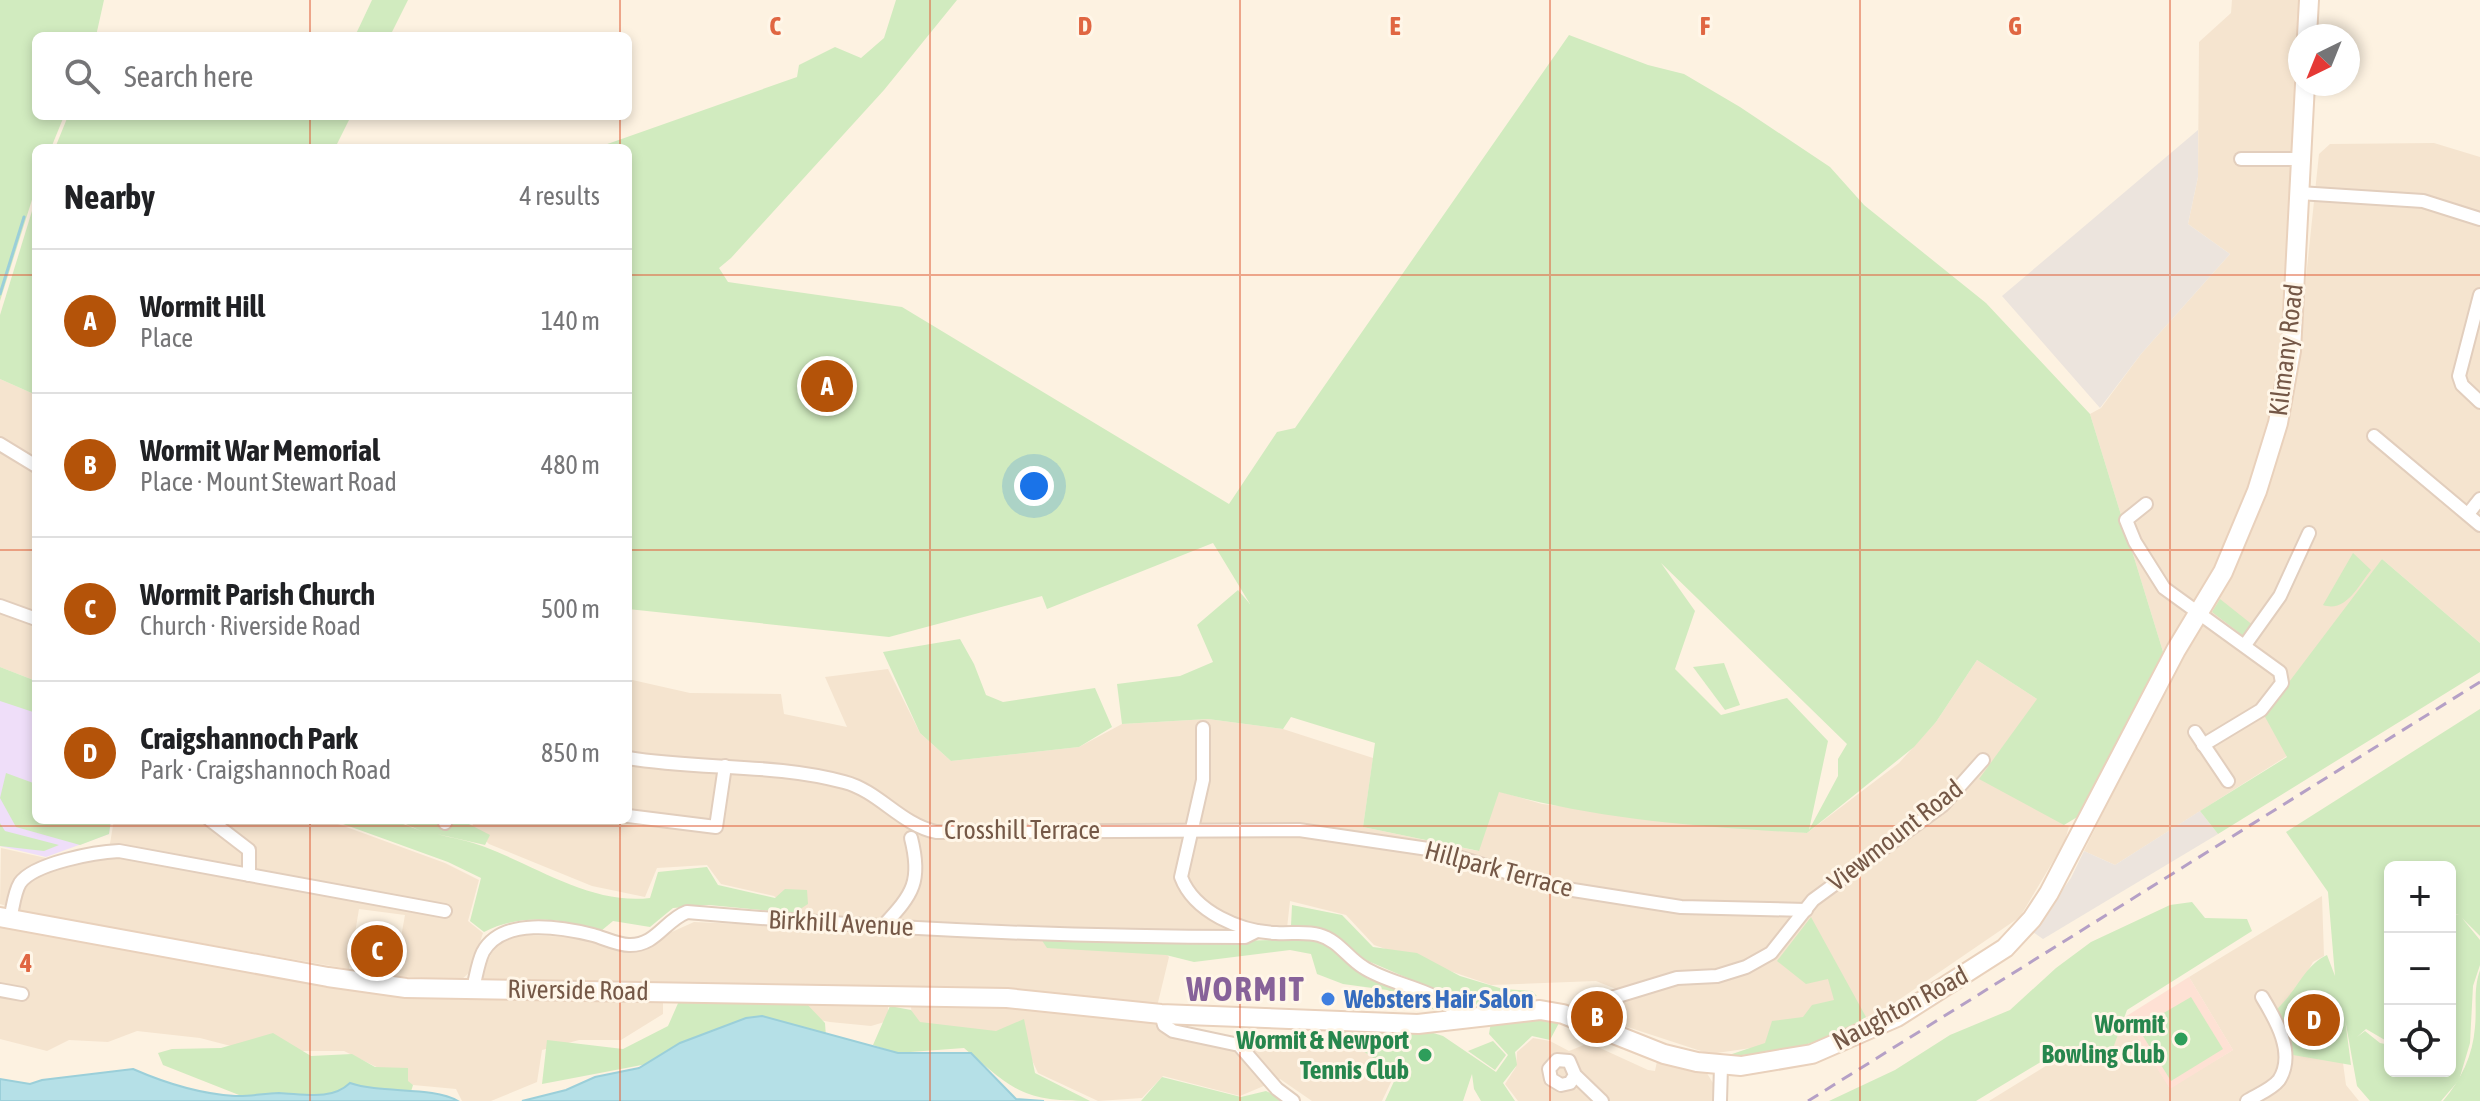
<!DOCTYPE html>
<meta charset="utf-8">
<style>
body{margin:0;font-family:"Asap Condensed",sans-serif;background:#f6f6f6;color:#202124}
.controls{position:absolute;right:24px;bottom:24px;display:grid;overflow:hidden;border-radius:12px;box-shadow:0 4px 12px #0003}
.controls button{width:72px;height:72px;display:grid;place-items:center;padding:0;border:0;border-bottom:2px solid #e0e0e0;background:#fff;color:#202124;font:40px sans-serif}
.compass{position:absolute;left:2288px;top:24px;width:72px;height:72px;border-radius:50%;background:#fff;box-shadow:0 4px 12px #0003;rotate:223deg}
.you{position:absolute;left:1034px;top:486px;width:28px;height:28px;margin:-20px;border:6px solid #fff;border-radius:50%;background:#1a73e8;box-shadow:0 0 0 12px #1a73e833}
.badge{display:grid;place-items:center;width:52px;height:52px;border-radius:50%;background:#b45309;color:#fff;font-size:26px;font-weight:700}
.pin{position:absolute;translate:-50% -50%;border:4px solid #fff;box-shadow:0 2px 8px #0006}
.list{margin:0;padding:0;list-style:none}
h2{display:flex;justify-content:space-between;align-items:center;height:104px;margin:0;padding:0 32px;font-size:34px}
h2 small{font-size:26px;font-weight:400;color:#757577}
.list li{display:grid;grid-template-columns:52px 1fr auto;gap:24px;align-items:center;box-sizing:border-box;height:144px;padding:0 32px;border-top:2px solid #e0e0e0}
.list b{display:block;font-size:30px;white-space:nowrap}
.list p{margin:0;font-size:26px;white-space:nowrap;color:#757577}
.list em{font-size:26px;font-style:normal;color:#757577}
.icon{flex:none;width:44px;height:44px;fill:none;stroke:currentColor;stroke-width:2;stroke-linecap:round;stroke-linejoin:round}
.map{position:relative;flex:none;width:2480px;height:1101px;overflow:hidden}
.search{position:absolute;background:#fff;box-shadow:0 4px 12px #0003;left:32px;top:32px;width:600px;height:88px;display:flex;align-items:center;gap:20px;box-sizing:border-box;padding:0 28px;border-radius:12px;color:#757577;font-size:30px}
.panel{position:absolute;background:#fff;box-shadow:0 4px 12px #0003;left:32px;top:144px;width:600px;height:680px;border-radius:12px}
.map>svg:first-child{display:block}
</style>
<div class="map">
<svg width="2480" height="1101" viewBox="0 0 2480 1101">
<rect width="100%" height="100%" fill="#fdf2e1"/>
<!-- residential -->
<g fill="#f5e4cf">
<polygon points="2232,0 2301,0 2292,242 2283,366 2253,488 2224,553 2164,655 2090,414 2101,408 2141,354 2230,254 2188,224 2198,177 2199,42 2231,13"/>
<polygon points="2434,143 2480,157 2480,643 2382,559 2287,756 2115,865 2084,851 2184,650 2227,585 2260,510 2279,448 2295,382 2319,154 2330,144"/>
<polygon points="0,379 36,395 36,681 0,667"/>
<polygon points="1977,660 2037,699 2064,825 2069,826 2065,841 2020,917 1884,1010 1813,1039 1710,1054 1597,1017 1621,991 1596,981 1491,985 1374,945 1346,915 1290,901 1287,928 1199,932 796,916 774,896 721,884 707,865 657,868 645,897 592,886 489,844 472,828 474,820 628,820 628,679 690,693 781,694 784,714 847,727 825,677 888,669 920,733 951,761 1079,747 1122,724 1208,719 1283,729 1373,758 1363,827 1478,851 1498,791 1542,804 1807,833 1899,763 1936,722"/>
<polygon points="114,820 327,820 445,863 479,880 468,921 483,933 470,972 461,980 394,976 405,915 359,909 349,969 33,914 0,904 1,848 46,858 100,858 108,855"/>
<polygon points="2322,896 2324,956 2313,962 2297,990 2277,1009 2290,1030 2322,1059 2343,1063 2346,1085 2359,1101 1989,1101 2125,1017 2170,1088 2233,1050 2189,977"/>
<polygon points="0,921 306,980 463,1000 480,996 483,971 496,944 522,935 571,937 642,951 665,935 694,922 1155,942 1169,957 1154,1019 1168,1035 1247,1046 1251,1035 1291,1040 1324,1052 1338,1026 1402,1059 1382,1101 1312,1101 1280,1079 1240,1096 1163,1076 1142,1098 1098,1101 1038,1073 1017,1028 999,1041 912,1025 911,1005 888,1003 888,1021 871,1026 830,1022 814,1019 801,1001 799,984 663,982 663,1014 621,1040 579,1040 542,1050 537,1082 491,1101 462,1101 456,1089 413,1085 344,1051 250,1051 200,1038 137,1031 108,1042 69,1040 47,1051 0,1039"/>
<polygon points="1533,1038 1550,1041 1569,1051 1589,1043 1648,1070 1655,1071 1657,1061 1705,1070 1716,1088 1713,1101 1518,1101 1505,1084 1516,1067 1517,1052"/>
</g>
<!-- commercial -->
<polygon fill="#fee1d4" points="2189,977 2233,1050 2170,1089 2125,1017"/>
<!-- industrial -->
<g fill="#ece4dd">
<polygon points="2198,130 2198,177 2188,224 2230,254 2141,354 2100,408 2002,296"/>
<polygon points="2200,811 2218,834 2043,939 2033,932 2071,878 2084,851 2115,865"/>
</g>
<!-- education -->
<polygon fill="#efdef9" points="0,694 36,707 36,820 111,820 109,834 46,857 0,846"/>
<!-- green -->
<g fill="#d1ebbf" fill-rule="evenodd">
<polygon points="0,0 104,0 96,36 36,36 36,116 64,116 51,148 36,148 36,187 0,301"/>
<polygon points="372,0 408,0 390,36 355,36"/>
<path d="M896,0h61l-73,90 -153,168 -12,10 9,14 174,25 327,197 48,-72 18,-4 274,-393 79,30 36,9 56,33 90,60 34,38 122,98 104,111 74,241 -80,158 -20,12 -85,-46 58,-80 -60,-39 -41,62 -22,25 -107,86c-105,-6 -207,-13 -308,-41l-20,59 -116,-24 12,-84 -84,-26 -8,12 -75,-10 -86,5 -5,-40 63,-8 33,-14 -16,-37 41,-35 12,14 -37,-61 -166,66 -5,-13 -153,41 -261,-28v-461h-32l201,-71 2,-12 36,-18 26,11 23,-20zM1661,563l186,181 -9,15v17l-29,54 19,-89 -41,-43 -66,17 -46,-46 20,-58z"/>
<polygon points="68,116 318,117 351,116 335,148 55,148"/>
<polygon points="36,198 36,395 0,379 0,315"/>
<path d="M2353,553l18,17c-13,16 -25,43 -48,35z"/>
<polygon points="2382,559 2480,643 2480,672 2218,834 2200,811 2287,757 2264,715"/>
<polygon points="2220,599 2254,626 2246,638 2212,612"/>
<polygon points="960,639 974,664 986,695 1003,702 1095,688 1112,727 1079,747 951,761 920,733 883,652"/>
<polygon points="1724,663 1740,705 1725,710 1693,667"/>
<polygon points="0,667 36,681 36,713 0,701"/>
<path d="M2480,709v227l-18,-18 18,22v25l-7,21 -3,57 -11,37 -18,21h-71l-13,-15 -12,-67 6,46 -58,-10 -3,-25 -13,-21c20,-18 27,-43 50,-54l8,21 -7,-84 -42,-60zM2390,867h60v49l9,-2 -9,3v154h-60v-26l-10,-2 -15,-12 -8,6 9,-8 24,14z"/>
<polygon points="6,773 36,784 36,820 111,820 109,834 80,845 16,827 0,798"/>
<path d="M332,820h61l28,11 -24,-11h41l8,7 7,-5 16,2 21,11 -5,10 -48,-11c15,4 33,7 48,13 52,20 108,58 165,51l8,-26 49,-5 11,18 57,13 10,-9 22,1 1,14 -14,9 -85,-8 -36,3 -23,19 -37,-6 -12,10c-39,-13 -80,-18 -117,1l-14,-11 11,-43 -33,-16z"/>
<polygon points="0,823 5,831 59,845 44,851 0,846"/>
<path d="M2192,902l13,16 42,1 5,12 -125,79 -15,41c-21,11 -35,13 -58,3l-78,47h-147l66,-31 55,-35 60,-25 46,-42 35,-26 79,-37z"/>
<polygon points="1292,905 1342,915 1373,947 1417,953 1460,976 1503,989 1532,991 1537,996 1479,1005 1463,1002 1361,958 1323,928 1291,926"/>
<path d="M1811,917l55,100c-54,32 -81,34 -143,40l42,-14 7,-22 31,-4 9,-12 22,-5 -6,-21 -22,5 -29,-23z"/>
<polygon points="1039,936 1202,942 1312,939 1326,945 1368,979 1402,989 1437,1006 1437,1011 1387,990 1343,984 1317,974 1311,954 1290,950 1194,962 1166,955 1047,948"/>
<path d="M2480,970v131h-37c18,-21 30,-46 32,-74 2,-20 -2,-37 5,-57z"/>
<polygon points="2191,997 2223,1049 2171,1081 2138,1028"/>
<polygon points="802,999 825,1023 826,1037 692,1043 647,1064 542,1084 547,1040 623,1049 668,1026 679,1001"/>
<path d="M890,1006l21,4 9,12 76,9 28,-12 11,54 55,28c-69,0 -76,-11 -126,-53l-67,5 -24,-8z"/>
<polygon points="1536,1015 1560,1021 1550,1040 1532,1036 1515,1052 1517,1065 1503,1083 1515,1101 1481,1101 1474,1089 1472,1074 1463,1101 1385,1101 1402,1064 1393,1071 1363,1051 1331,1043 1337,1029 1427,1031 1443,1036 1496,1072 1508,1055 1489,1034 1491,1022"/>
<polygon points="273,1033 311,1056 352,1054 375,1067 408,1068 408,1081 413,1085 410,1095 239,1095 163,1065 158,1053 172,1049 221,1048"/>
<polygon points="1493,1041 1506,1055 1495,1070 1468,1051"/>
<polygon points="1162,1077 1241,1097 1266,1091 1288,1101 1141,1101"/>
</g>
<!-- water -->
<g fill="#b5e0e7" stroke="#9bcfd9" stroke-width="2">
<polygon points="762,1016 898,1053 971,1053 1016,1099 1044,1101 522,1101 566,1090 595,1077 639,1068 680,1043 746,1018"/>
<path d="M133,1069c32,14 68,25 102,27 15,1 29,-3 44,-3 25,1 52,8 71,-10 32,11 82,3 108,18h-458v-22l30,5 12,-4z"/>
</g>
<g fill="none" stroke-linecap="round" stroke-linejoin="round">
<!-- stream -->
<polyline stroke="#9bcfd9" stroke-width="3" points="0,294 24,217"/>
<!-- street casing -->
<g stroke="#e2cebd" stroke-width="16">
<g id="street">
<polyline points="2241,159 2301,159"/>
<polyline points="2299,193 2423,201 2480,219"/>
<polyline points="2480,295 2459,376 2462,385 2480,402"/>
<polyline points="2374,436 2480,525"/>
<polyline points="0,444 36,466"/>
<polyline points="2146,504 2126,520 2135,542 2164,588 2280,672 2282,683 2261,710 2203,745"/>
<polyline points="2468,514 2480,499"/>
<polyline points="0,606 36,619"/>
<polyline points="2245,645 2280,596 2309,533"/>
<path d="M1203,728v52l-22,97c13,35 60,55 95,56 15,1 29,-2 43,2 19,5 29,23 44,32 30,20 75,20 98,51"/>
<polyline points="2195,732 2228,781"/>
<path d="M628,758c71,12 146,5 216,24 35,9 56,42 92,50l363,-2 136,20 119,37 127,20 125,3"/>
<polyline points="628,816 716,827 725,766"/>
<polyline points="210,820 249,850 249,875"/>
<polyline points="445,823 446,820"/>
<path d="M10,919c3,-11 4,-26 10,-36 14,-20 76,-31 99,-32l326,60"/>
<path d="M884,925c29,-31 38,-44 27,-87"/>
<path d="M473,988c3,-11 5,-26 10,-36 19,-35 78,-25 110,-17 11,3 25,10 36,10 27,1 36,-25 58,-33 186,16 372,25 558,25l12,-6"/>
<polyline points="0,990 22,994"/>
<polyline points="1161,1014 1164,1025 1173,1031 1239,1045 1277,1089 1293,1101"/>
<polyline points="1582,1021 1608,999 1677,978 1717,976 1746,967 1771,953 1813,900 1943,805 1983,760"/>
<polyline points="1575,1075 1570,1083 1561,1085 1551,1079 1549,1069 1557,1060 1569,1061 1575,1075 1602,1101"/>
<polyline points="1720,1101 1721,1066"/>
<path d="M2247,1101c10,-6 25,-12 32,-21 17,-26 -3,-60 -17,-83"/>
</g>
</g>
<!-- secondary casing -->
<g stroke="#e9d1bc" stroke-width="22">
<g id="secondary">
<polyline points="2307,36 2309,0"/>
<polyline points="0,917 328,977 406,988 1007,998 1161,1014 1418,1024 1540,1010 1563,1014 1664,1054 1697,1062 1741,1066 1812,1054 1897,1017 2005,948 2032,919 2049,893 2176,650 2223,572 2257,491 2278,423 2291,351 2305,84"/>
</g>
</g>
<!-- street -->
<use href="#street" stroke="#fff" stroke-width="12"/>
<!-- secondary -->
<use href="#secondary" stroke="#fff" stroke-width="18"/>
<!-- rail -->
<polyline stroke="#b5a0c6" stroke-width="3" stroke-dasharray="12 8" stroke-linecap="butt" points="1808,1101 2480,682"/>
</g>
<!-- grid -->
<path fill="none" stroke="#e06642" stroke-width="2" stroke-opacity="0.55" d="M310,0v36M620,0v36M930,0v1101M1240,0v1101M1550,0v1101M1860,0v1101M2170,0v1101M310,116v32M620,116v32M0,275h36M628,275h1852M0,550h36M628,550h1852M310,820v281M620,820v281M0,826h2480"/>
<!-- markers -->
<circle fill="#3f7fe0" stroke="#fff6e8" stroke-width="3" cx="1328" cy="999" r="8"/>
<g fill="#2e9e5b" stroke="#fff6e8" stroke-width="3">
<circle cx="2181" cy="1039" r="8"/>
<circle cx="1425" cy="1055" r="8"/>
</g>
<g text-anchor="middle" stroke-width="6" stroke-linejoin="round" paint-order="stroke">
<!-- street labels -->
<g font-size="26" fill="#755847" stroke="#fff6e8">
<text transform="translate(2286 350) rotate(-83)" y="9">Kilmany Road</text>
<text x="1022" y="839">Crosshill Terrace</text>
<text transform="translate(1895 835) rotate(-38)" y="9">Viewmount Road</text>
<text transform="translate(1499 869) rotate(15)" y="9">Hillpark Terrace</text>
<text transform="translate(841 923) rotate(3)" y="9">Birkhill Avenue</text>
<text transform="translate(578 990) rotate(1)" y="9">Riverside Road</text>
<text transform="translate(1900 1008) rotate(-28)" y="9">Naughton Road</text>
</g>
<!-- shop labels -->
<g font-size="26" font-weight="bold" fill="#366cbe" stroke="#fff6e8" text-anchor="start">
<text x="1344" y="1008">Websters Hair Salon</text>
</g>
<!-- leisure labels -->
<g font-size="26" font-weight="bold" fill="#27864d" stroke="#fff6e8" text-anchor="end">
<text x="2165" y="1033">Wormit<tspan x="2165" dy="30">Bowling Club</tspan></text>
<text x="1409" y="1049">Wormit &amp; Newport<tspan x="1409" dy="30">Tennis Club</tspan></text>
</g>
<!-- district labels -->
<g font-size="34" font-weight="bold" letter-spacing="2" fill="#876299" stroke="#fff6e8">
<text x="1246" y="1001">WORMIT</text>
</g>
</g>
<g font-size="26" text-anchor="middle" font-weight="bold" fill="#e06642" stroke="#fff6e8" stroke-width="6" stroke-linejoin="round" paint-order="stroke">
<text x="775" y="35">C</text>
<text x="1085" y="35">D</text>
<text x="1395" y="35">E</text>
<text x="1705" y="35">F</text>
<text x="2015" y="35">G</text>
<text x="26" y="972">4</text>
</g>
</svg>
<div class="controls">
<button>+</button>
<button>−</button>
<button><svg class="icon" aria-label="locate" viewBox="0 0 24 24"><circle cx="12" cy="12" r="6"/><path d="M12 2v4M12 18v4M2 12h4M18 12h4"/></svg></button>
</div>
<svg class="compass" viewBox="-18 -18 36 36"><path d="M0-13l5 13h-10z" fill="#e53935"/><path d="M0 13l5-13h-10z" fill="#757577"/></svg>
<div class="you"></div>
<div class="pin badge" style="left:827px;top:386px">A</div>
<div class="pin badge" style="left:1597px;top:1017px">B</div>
<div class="pin badge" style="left:377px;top:951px">C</div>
<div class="pin badge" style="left:2314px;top:1020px">D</div>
<div class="search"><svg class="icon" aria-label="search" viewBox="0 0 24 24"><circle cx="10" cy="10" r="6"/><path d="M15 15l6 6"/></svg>Search here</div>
<section class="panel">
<h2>Nearby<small>4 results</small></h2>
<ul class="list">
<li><span class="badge">A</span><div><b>Wormit Hill</b><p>Place</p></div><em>140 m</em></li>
<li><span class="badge">B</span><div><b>Wormit War Memorial</b><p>Place · Mount Stewart Road</p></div><em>480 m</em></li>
<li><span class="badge">C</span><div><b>Wormit Parish Church</b><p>Church · Riverside Road</p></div><em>500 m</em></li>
<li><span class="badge">D</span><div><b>Craigshannoch Park</b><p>Park · Craigshannoch Road</p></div><em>850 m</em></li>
</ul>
</section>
</div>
